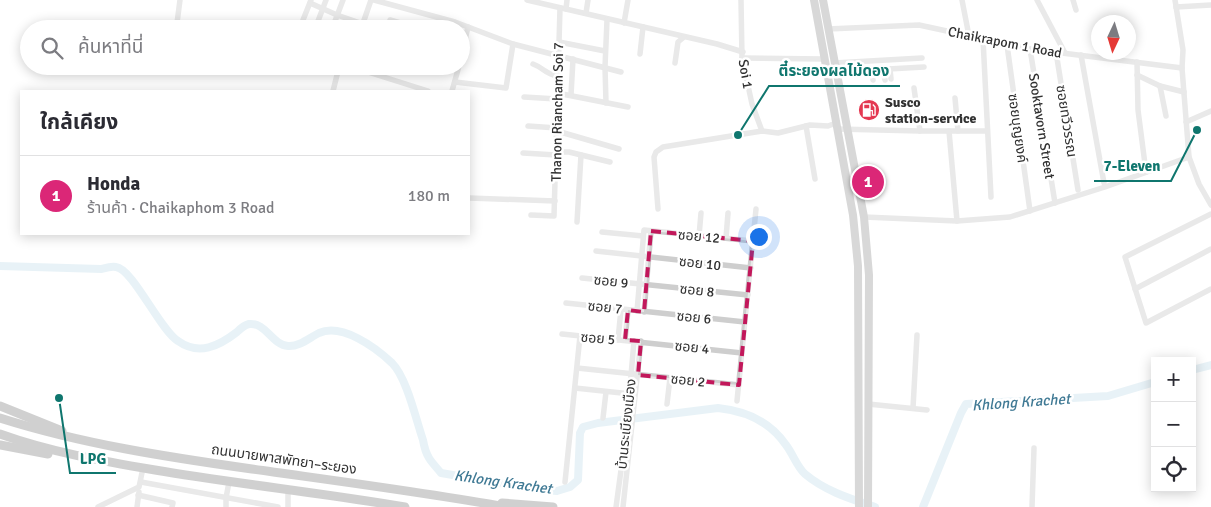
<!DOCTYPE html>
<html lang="th">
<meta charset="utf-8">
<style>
body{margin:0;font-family:Signika,"Noto Sans Thai",sans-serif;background:#f2f2f3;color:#2b2b33}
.controls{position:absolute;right:15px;bottom:15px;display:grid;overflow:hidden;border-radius:0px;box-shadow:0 2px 12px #0003}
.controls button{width:45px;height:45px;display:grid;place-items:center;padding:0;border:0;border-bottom:1px solid #e1e1e2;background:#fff;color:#2b2b33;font:25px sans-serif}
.compass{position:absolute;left:1091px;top:15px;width:45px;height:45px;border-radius:50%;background:#fff;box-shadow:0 2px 12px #0003;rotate:184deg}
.you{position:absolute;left:758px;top:236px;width:18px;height:18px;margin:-12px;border:4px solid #fff;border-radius:50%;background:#1a73e8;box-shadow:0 0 0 8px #1a73e833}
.badge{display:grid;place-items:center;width:32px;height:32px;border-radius:50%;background:#db2777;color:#fff;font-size:16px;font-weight:700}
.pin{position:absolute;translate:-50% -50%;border:2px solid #fff;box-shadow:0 1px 5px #0006}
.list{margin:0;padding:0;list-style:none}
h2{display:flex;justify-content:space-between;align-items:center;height:65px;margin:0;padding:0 20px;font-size:21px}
h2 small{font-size:16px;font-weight:400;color:#7c7c81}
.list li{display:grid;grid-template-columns:32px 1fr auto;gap:15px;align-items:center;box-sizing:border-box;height:80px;padding:0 20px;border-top:1px solid #e1e1e2}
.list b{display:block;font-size:19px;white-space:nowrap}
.list p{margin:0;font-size:16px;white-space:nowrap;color:#7c7c81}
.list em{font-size:16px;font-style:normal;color:#7c7c81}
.icon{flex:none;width:28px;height:28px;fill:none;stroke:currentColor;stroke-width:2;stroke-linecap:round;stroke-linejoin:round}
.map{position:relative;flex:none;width:1211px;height:507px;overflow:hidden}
.search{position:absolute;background:#fff;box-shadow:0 2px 12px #0003;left:20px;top:20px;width:450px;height:55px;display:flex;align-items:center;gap:12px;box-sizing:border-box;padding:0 18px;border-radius:28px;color:#7c7c81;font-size:19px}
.panel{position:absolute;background:#fff;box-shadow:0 2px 12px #0003;left:20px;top:90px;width:450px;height:145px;border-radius:0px}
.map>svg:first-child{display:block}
</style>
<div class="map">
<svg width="1211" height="507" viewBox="0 0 1211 507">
<rect width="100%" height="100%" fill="#fff"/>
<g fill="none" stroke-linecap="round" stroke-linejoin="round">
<!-- river -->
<g stroke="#cde3ed" stroke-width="8">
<path d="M0,266l101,3c4,-1 10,-3 15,-2 17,2 44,63 62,74 21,15 41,5 59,-9 3,-3 8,-7 12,-8 17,-2 23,21 39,22 11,1 21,-8 31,-13 23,-10 56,14 73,30 15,15 24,57 31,77 1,6 3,13 6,18 3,5 8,10 12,15l93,16 23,2 13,-4 8,-7 2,-47 3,-6 15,-4 120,-15c28,3 52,13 68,37 7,9 11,22 19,29 20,17 46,25 70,33"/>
<polyline points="1192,370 1211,365"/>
<polyline points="923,507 961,413 966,404 1108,396 1155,382"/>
</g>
<!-- minor -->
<g stroke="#cecece" stroke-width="5.5">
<polyline points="374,0 455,22 513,44 621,72"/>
<polyline points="527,0 717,44 743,52"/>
<polyline points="741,0 742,58 752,104 762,131 778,133 810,125 828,126 836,123"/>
<polyline points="962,0 969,36"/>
<polyline points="1037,0 1065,53"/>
<polyline points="1073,0 1076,10"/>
<polyline points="1175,0 1183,50 1182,68 1189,157 1199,184 1211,205"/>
<polyline points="310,3 337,15 363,24"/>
<polyline points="1176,7 1211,5"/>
<polyline points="566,9 567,0"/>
<polyline points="586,13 588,0"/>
<polyline points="303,20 311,0"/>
<polyline points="390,20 421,29"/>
<polyline points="177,23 180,0"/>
<polyline points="624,23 628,0"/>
<polyline points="315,29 326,0"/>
<polyline points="332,29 343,0"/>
<polyline points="361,29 371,0"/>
<polyline points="828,29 919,25 1030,49 1182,68"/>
<polyline points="983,39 991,197"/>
<polyline points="559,42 605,51"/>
<polyline points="1007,45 1030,211"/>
<polyline points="1030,49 1055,203"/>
<polyline points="1056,52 1078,190"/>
<polyline points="640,54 643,27"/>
<polyline points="1081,55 1104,183"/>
<polyline points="461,57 468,27"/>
<polyline points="742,58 823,59"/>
<polyline points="1137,62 1138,110 1146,172"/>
<polyline points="675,63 678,42 684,37"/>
<polyline points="834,63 922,58"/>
<path d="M533,64c11,4 12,10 24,12"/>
<polyline points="349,66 428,91"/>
<polyline points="890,69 891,79"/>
<polyline points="872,70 873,80"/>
<polyline points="883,70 885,80"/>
<polyline points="835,72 924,67"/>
<polyline points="1137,75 1160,86 1184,92"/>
<polyline points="455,82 506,88 513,44"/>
<polyline points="1160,86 1166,116"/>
<polyline points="914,88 920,131"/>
<polyline points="333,91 337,75 342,66"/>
<polyline points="452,91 459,66"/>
<polyline points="557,93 628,107"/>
<polyline points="571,95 573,59"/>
<polyline points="524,97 557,99"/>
<polyline points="955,98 958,131"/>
<polyline points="606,103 605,67 607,20"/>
<polyline points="1186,122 1211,111"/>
<polyline points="528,126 557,128"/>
<polyline points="806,126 815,179"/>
<polyline points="837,129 920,131 987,131"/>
<polyline points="557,131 619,149"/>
<polyline points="949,131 957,221"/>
<polyline points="556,152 569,152 610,162"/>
<polyline points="523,153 556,155"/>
<polyline points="469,198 555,201"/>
<polyline points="658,209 654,157 656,152 663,147 762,131"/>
<polyline points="1211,214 1125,257 1146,323 1211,289"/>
<polyline points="531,215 554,216 560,8"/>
<polyline points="864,217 957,221 1010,217 1105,187 1189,157"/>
<polyline points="577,222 581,155"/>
<polyline points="602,232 643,236"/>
<polyline points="699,236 701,213"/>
<polyline points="726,238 728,213"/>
<polyline points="596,251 751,268"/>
<polyline points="582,278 748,295"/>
<polyline points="1135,289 1211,249"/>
<polyline points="566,303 745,322"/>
<polyline points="637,311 644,230 753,241"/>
<polyline points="644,312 651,231"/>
<polyline points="562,334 742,353"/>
<polyline points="618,340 621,309"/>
<polyline points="625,340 628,310"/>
<polyline points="577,368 739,385"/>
<polyline points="575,388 631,394"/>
<polyline points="737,401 756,209"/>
<polyline points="667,404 670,378"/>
<polyline points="868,404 927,410"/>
<polyline points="913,408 917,335"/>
<polyline points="603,418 606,392"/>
<polyline points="141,482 278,507"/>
<polyline points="565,482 580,336"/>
<polyline points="138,495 173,503 172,507"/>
<polyline points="98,507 139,487 143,468"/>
<polyline points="137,507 139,492"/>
<polyline points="226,507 226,498 229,482"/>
<polyline points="288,507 288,490"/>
<polyline points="616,507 626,433 634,341"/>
<polyline points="623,507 641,341"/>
<polyline points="1032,507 1034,448"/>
</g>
<!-- major -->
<g stroke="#a9a9a9" stroke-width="8">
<polyline points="814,0 853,215 858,266 859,507"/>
<polyline points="823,0 864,217 869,275 868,507"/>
</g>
<!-- highway -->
<g stroke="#989898" stroke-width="9">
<polyline points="0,406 62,431"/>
<path d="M0,418c82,26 167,39 252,51 85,12 170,23 255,38"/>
<path d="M0,434c50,18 102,27 155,36 83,14 167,23 250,37"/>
<polyline points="0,445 48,454"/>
<polyline points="502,503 553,507"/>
</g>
</g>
<!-- marked area -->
<path d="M0 0H1211V507H0ZM651,231l102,10 -14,144 -101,-10 3,-34 -16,-1 3,-30 16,2z" fill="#fff" fill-opacity=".55" fill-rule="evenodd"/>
<path fill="none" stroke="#c2185b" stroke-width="4" stroke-dasharray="10 6" stroke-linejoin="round" d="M651,231l102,10 -14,144 -101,-10 3,-34 -16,-1 3,-30 16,2z"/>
<!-- icons -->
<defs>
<g id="fuel-disc" transform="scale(1.125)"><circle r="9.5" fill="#e43851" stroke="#fff"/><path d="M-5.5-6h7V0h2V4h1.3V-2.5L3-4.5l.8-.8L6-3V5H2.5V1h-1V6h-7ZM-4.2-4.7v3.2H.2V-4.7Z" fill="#fff"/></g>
</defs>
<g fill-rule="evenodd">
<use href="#fuel-disc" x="869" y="110"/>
</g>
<g text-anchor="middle" stroke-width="5" stroke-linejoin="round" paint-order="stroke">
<!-- street labels -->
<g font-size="14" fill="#313131" stroke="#fff">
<text transform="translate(1005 42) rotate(11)" y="5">Chaikrapom 1 Road</text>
<text transform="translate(746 74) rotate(80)" y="5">Soi 1</text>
<text transform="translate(557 112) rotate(-89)" y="5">Thanon Riancham Soi 7</text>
<text transform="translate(1067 121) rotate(81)" y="5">ซอยทวีวรรณ</text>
<text transform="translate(1042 126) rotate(81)" y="5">Sooktavorn Street</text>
<text transform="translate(1018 128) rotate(82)" y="5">ซอยบุญยงค์</text>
<text transform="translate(699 236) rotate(5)" y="5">ซอย 12</text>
<text transform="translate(700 263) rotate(6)" y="5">ซอย 10</text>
<text transform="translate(611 281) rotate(6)" y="5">ซอย 9</text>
<text transform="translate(697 290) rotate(6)" y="5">ซอย 8</text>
<text transform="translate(605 307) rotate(6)" y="5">ซอย 7</text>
<text transform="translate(694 317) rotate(6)" y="5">ซอย 6</text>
<text transform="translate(598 338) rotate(5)" y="5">ซอย 5</text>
<text transform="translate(692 347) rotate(6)" y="5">ซอย 4</text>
<text transform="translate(688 380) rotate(6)" y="5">ซอย 2</text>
<text transform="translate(626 424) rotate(-84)" y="5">บ้านระเบียงเมือง</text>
<text transform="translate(284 459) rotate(8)" y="5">ถนนบายพาสพัทยา–ระยอง</text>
</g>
<!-- poi labels -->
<g font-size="14" font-weight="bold" fill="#313131" stroke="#fff" text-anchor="start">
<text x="885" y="107">Susco<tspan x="885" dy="16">station-service</tspan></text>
</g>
<!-- water labels -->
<g font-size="15" font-style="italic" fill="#3f7994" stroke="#fff">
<text transform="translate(1021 402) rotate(-4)" y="5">Khlong Krachet</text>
<text transform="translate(503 482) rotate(8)" y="5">Khlong Krachet</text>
</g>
</g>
<!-- callouts -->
<path fill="none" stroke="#0f766e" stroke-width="2" d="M738 135L769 86H900M1197 130L1171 181H1094M59 398L70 473H116"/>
<g fill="#0f766e" stroke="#fff" stroke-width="2">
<circle cx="738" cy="135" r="5"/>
<circle cx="1197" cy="130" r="5"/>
<circle cx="59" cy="398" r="5"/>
</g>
<g font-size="15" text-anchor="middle" font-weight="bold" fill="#0f766e" stroke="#fff" stroke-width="5" stroke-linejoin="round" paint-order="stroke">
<text x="834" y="76">ตี๋ระยองผลไม้ดอง</text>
<text x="1132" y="171">7-Eleven</text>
<text x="93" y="464">LPG</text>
</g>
</svg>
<div class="controls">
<button>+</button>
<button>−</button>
<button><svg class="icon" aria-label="locate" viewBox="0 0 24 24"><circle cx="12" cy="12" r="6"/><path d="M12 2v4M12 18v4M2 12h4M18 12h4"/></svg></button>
</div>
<svg class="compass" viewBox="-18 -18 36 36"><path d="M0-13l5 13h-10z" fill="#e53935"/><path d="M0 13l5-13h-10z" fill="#7c7c81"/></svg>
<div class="you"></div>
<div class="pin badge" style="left:868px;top:182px">1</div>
<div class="search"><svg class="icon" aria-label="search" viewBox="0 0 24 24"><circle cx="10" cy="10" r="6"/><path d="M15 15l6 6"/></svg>ค้นหาที่นี่</div>
<section class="panel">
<h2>ใกล้เคียง<small></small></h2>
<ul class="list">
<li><span class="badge">1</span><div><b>Honda</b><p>ร้านค้า · Chaikaphom 3 Road</p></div><em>180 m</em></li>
</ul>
</section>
</div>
